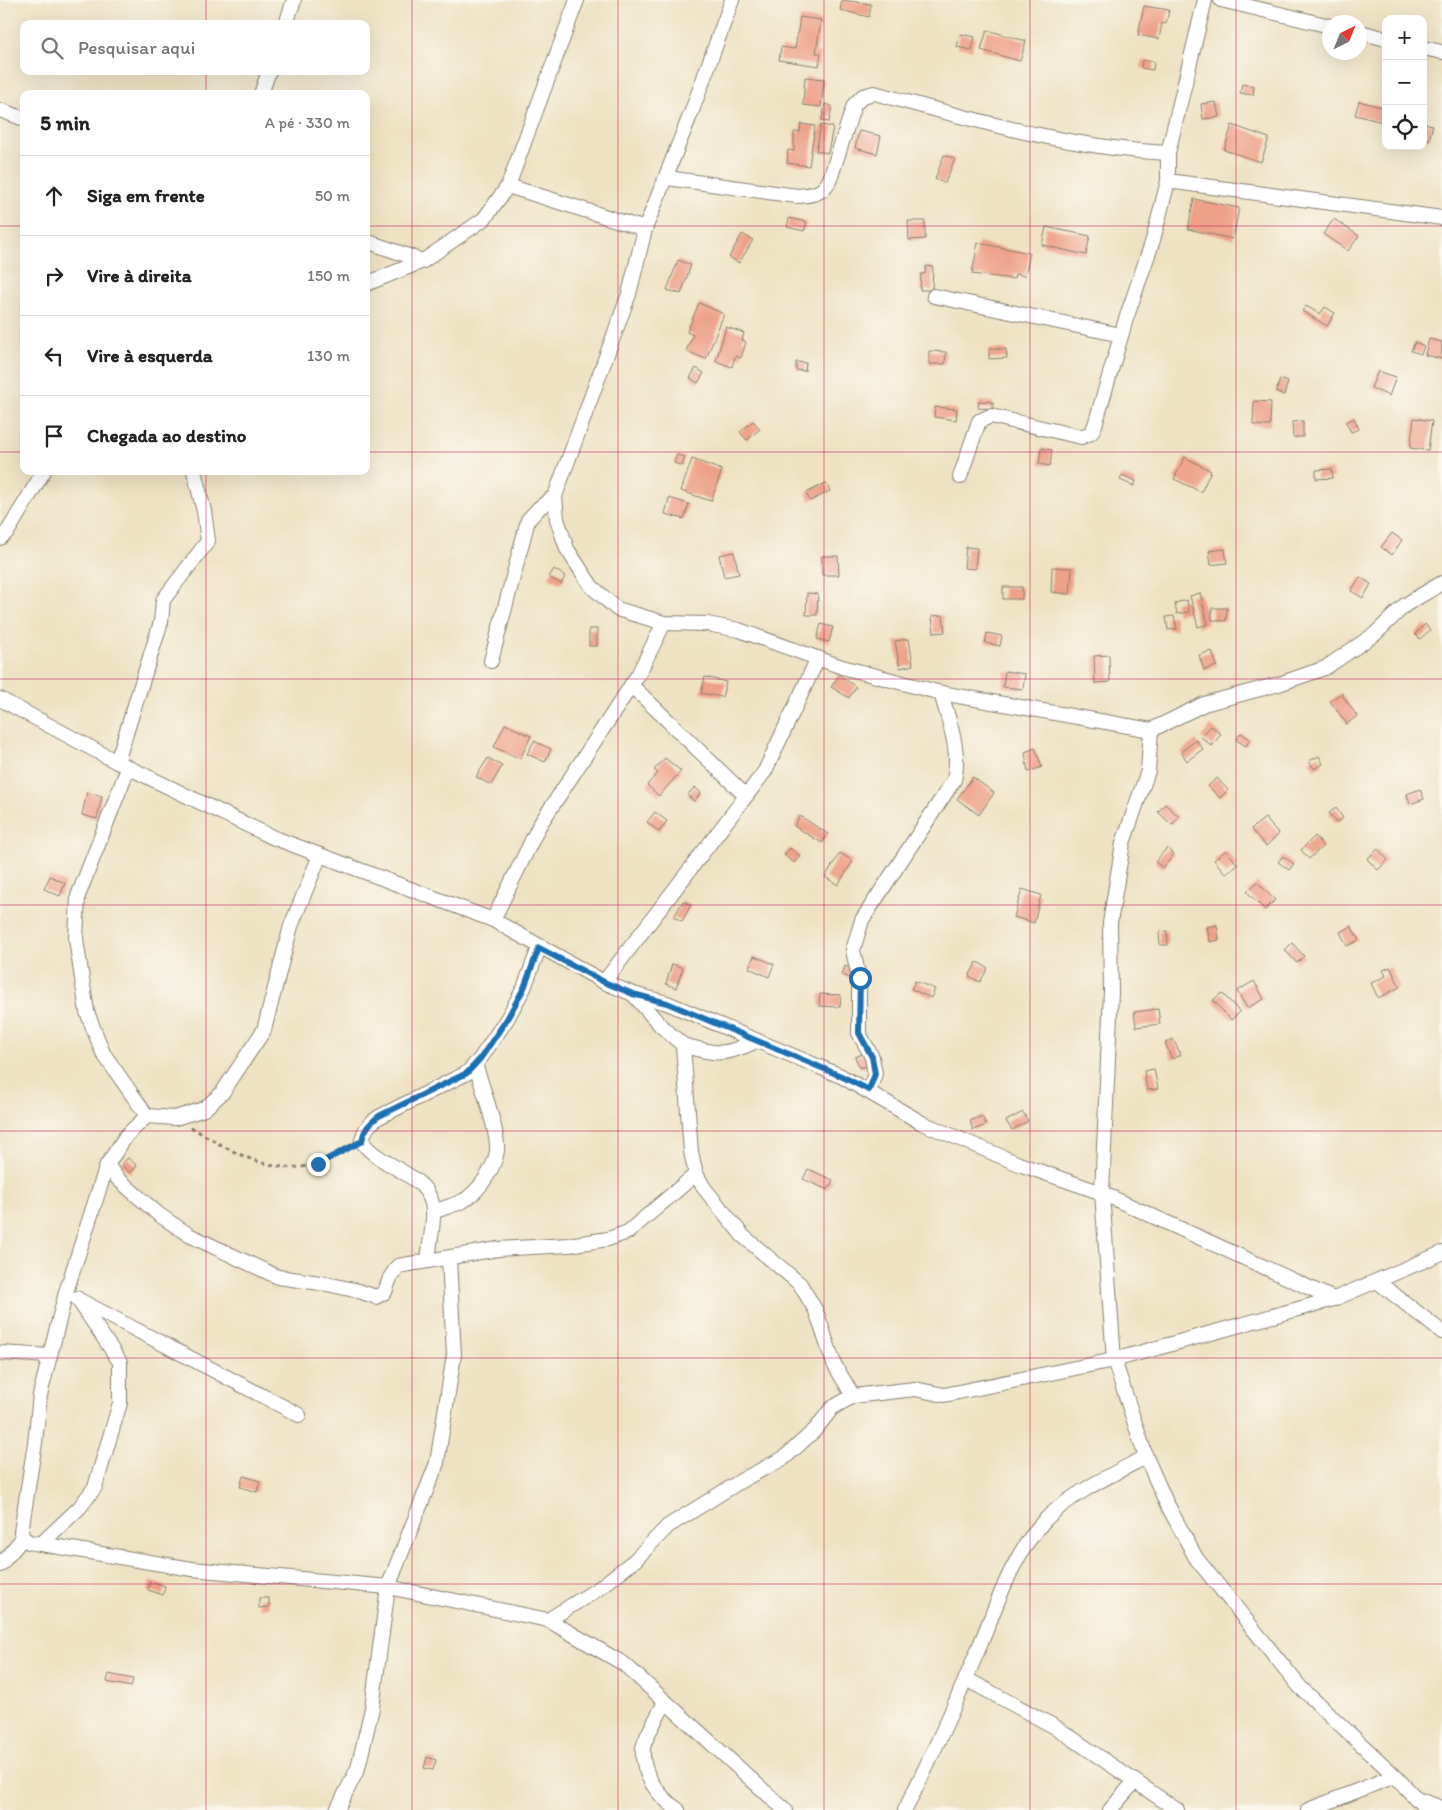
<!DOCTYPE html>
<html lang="pt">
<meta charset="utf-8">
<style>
body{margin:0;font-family:Itim,sans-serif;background:#f6f6f6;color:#222}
.controls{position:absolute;right:15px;top:15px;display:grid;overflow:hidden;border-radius:10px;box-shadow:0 5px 20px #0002}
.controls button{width:45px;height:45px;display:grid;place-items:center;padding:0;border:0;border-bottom:1px solid #e0e0e0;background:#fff;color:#222;font:25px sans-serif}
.compass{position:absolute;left:1322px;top:15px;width:45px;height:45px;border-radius:50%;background:#fff;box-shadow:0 5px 20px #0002;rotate:43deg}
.stop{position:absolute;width:15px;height:15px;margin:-11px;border:4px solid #1f6fb2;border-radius:50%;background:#fff}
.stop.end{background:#1f6fb2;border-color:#fff;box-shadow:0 1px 5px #0008}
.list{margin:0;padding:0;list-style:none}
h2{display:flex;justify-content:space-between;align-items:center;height:65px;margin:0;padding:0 20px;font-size:21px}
h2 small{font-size:16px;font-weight:400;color:#767676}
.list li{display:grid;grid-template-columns:32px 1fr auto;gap:15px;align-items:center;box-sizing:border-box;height:80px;padding:0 20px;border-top:1px solid #e0e0e0}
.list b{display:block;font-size:19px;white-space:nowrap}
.list em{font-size:16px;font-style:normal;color:#767676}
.icon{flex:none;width:28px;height:28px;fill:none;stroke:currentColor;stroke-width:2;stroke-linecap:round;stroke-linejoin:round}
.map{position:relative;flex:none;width:1442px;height:1810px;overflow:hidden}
.search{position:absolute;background:#fff;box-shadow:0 5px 20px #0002;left:20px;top:20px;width:350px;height:55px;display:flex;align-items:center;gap:12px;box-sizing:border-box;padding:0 18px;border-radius:10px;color:#767676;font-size:19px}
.panel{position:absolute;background:#fff;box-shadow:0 5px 20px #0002;left:20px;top:90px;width:350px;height:385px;border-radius:10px}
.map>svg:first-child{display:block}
</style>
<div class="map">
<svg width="1442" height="1810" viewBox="0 0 1442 1810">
<rect width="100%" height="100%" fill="#fbf7ec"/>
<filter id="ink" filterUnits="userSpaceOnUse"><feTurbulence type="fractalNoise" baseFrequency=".02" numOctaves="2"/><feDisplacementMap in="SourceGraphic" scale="10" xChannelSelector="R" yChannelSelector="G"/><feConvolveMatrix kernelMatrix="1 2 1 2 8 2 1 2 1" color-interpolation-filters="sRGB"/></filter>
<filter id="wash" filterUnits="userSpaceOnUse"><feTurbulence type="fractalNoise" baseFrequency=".0096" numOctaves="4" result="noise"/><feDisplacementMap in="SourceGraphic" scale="20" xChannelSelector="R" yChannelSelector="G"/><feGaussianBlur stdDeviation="1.12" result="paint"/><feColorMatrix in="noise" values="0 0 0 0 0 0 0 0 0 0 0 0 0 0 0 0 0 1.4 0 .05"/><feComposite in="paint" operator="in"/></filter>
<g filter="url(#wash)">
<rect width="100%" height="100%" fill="#efe2c3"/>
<g id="blocks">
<!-- building -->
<g fill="#eea089">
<polygon points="842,0 871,4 869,17 840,10"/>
<polygon points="1144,6 1169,10 1166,24 1162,23 1159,39 1138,35"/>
<polygon points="800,17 821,20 816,53 821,53 819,66 779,60 781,47 795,49"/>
<polygon points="987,30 1026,41 1020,61 981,50"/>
<polygon points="960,34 975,37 972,50 957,47"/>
<polygon points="1142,60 1154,62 1153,70 1141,68"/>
<polygon points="805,77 824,79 821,107 803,105"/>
<polygon points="1242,84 1254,86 1253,95 1240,93"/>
<polygon points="1359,101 1386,108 1386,123 1355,115"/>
<polygon points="1216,102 1219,117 1203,119 1201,104"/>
<polygon points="825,104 832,106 829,122 822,121"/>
<polygon points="1423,123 1433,125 1429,140 1423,139"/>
<polygon points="801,124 815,126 809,166 787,163 788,150 794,151 794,132 800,132"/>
<polygon points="821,125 833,127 828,153 816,151"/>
<polygon points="1232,125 1269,138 1261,162 1224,150"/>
<polygon points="859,131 881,136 877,154 855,148"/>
<polygon points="944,155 955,159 945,183 935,179"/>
<polygon points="1194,199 1239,208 1233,239 1188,229"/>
<polygon points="789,218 807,222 804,231 787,227"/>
<polygon points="1334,219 1359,236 1348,251 1323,234"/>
<polygon points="908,221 925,221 925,239 909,240"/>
<polygon points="1046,227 1090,236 1086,255 1042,245"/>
<polygon points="742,234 753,240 739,263 729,257"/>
<polygon points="978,243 1030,253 1025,276 1015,274 1014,279 972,274"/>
<polygon points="678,260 691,265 681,294 667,290"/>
<polygon points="926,266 933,267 932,290 920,290 921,274 925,274"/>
<polygon points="699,303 724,314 706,359 686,351 693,335 687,332"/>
<polygon points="1306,306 1320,314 1325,307 1335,313 1327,326 1302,311"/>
<polygon points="726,327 744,333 742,340 746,342 741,358 735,356 732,367 716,361"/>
<polygon points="1429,339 1442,342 1442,359 1425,355"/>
<polygon points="1415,342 1424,346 1421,354 1411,351"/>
<polygon points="989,349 1006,349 1007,358 989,359"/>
<polygon points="929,351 946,352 945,364 929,364"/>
<polygon points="796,362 806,363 805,371 796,370"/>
<polygon points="696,368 704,373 698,383 690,378"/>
<polygon points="1378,371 1396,377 1389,396 1371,388"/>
<polygon points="1280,379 1288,382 1284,395 1276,392"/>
<polygon points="979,401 993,402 993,409 978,408"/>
<polygon points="1254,401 1271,402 1270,426 1253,425"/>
<polygon points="935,407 957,409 956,420 934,417"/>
<polygon points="1354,418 1359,429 1351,432 1346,422"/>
<polygon points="1414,418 1432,421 1428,450 1410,448"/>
<polygon points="753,421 760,429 747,440 740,432"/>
<polygon points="1303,421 1303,437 1293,437 1292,422"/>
<polygon points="1041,448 1052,450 1050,466 1039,464"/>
<polygon points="677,455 685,457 682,466 674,463"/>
<polygon points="1185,457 1211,471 1201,492 1174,479"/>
<polygon points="692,459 722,470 711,501 681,491"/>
<polygon points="1332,469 1333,478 1316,479 1316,470"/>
<polygon points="1122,475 1136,481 1134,486 1120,480"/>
<polygon points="826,483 830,491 810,501 806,493"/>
<polygon points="669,498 689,504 684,519 665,514"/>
<polygon points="1392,533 1402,540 1392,555 1381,547"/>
<polygon points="966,547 977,548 975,569 964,568"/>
<polygon points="1225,549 1227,563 1211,565 1209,551"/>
<polygon points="734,552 739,574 724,577 719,555"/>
<polygon points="822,556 838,556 839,575 822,575"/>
<polygon points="1052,567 1072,568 1070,594 1051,592"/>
<polygon points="554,569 565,576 561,584 549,577"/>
<polygon points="1360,577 1371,584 1363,598 1351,591"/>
<rect x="1003" y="587" width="19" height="12"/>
<polygon points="807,593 818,594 817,615 806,615"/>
<polygon points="1200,593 1208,624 1198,627 1190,596"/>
<polygon points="1187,600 1189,612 1177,614 1175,603"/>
<polygon points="1212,608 1227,608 1226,621 1212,620"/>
<polygon points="943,615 945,632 934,633 932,616"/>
<polygon points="1174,616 1177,629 1168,630 1166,617"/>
<polygon points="821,624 833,627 829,642 817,639"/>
<polygon points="1425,624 1430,630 1420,639 1415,634"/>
<rect x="589" y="629" width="8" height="17"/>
<polygon points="987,633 1002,636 1000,646 985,643"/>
<polygon points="909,639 913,665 900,668 895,641"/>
<polygon points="1212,651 1217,666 1204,670 1199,655"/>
<polygon points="1109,655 1110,682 1095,683 1094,656"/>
<polygon points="1005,671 1025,674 1023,689 1003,687"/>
<polygon points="839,675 856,687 849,698 831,687"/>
<polygon points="705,677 726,682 722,697 701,693"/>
<polygon points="1341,693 1357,716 1347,724 1330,701"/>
<polygon points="505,724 531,736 520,759 494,747"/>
<polygon points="1211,726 1221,734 1212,746 1201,737"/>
<polygon points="1241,733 1250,739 1246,746 1236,740"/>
<polygon points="1196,740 1203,749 1187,761 1181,752"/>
<polygon points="534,741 551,749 545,762 527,754"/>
<polygon points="1035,748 1042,767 1028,772 1025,752"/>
<polygon points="1319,756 1323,764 1314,769 1309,761"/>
<polygon points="488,758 502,766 491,785 476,777"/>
<polygon points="665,758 681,771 659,796 647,785 658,773 654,770"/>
<polygon points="973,777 994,793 979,815 957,799"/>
<polygon points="1217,778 1228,790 1220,798 1208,786"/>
<polygon points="695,787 701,793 694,801 687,795"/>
<polygon points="1420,789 1424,799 1410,804 1407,794"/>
<polygon points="87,792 102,796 97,819 82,815"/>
<polygon points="1165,804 1179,817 1172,825 1158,812"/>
<polygon points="1336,808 1343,818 1336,823 1329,813"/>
<polygon points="655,812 667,821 659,832 647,822"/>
<polygon points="800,816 828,834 822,843 794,826"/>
<polygon points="1265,818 1279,834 1266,846 1251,829"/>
<polygon points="1315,836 1323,846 1309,859 1301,850"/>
<polygon points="790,848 800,856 794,863 784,855"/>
<polygon points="1167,848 1174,854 1163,868 1155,862"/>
<polygon points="1378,849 1388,860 1378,870 1367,859"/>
<polygon points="1226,850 1238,865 1226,874 1214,860"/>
<polygon points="840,853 853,861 838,885 825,877"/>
<polygon points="1283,856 1294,864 1289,870 1278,862"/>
<polygon points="50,876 65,883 60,896 44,889"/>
<polygon points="1257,882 1275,900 1265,910 1247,892"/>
<polygon points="1022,889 1041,895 1034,923 1014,917"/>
<polygon points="683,901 691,905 682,921 674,917"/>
<polygon points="1217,925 1219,940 1210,942 1207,927"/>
<polygon points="1351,926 1359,940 1347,946 1340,932"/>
<polygon points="1167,931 1168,945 1160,945 1159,932"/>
<polygon points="1292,943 1304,956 1297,963 1285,950"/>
<polygon points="754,956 774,964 769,977 749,968"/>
<polygon points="977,962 988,968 980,982 969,976"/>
<polygon points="672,964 683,968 676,988 666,984"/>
<polygon points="845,966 853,969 850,978 842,975"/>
<polygon points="1390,967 1400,987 1378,998 1371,983 1386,976 1383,970"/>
<polygon points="915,981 935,989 931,998 911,989"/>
<polygon points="1254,981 1264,999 1247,1008 1237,991"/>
<polygon points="1222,993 1240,1012 1231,1020 1213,1000"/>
<polygon points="820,994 841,995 840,1007 819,1006"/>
<polygon points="1158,1009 1160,1024 1136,1027 1134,1012"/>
<polygon points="1173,1039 1181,1055 1172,1059 1165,1043"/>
<polygon points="865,1053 869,1065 860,1068 855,1057"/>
<polygon points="1154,1069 1158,1089 1147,1090 1144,1071"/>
<polygon points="1023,1112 1028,1121 1012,1130 1006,1121"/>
<polygon points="982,1116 986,1125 973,1130 970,1121"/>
<polygon points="128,1158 137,1166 130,1173 121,1164"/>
<polygon points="808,1169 833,1180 828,1190 803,1179"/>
<polygon points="243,1476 260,1481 257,1492 240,1487"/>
<polygon points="150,1581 165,1586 163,1595 148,1590"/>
<polygon points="259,1598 269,1598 269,1607 259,1608"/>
<polygon points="109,1674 133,1679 131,1687 107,1682"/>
<polygon points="427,1757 436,1760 433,1770 424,1768"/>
</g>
</g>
</g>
<g filter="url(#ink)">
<use href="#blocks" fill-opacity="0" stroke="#867f70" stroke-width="1"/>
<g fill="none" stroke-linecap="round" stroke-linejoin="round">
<!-- street casing -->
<g stroke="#867f70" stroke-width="16">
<g id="street">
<polyline points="577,0 508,186 645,229"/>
<polyline points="732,0 693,108 645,229 629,294 555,496 557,519 567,549 592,587 617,609 664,623 707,624 739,630 842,667 941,693 1151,730 1204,704 1279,684 1325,668 1375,634 1405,605 1442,583"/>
<polyline points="1221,0 1330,26"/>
<polyline points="286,24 294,0"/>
<polyline points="1360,32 1386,39"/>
<polyline points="1423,48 1442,52"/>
<polyline points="261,94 269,71"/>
<polyline points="0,110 24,119"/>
<path d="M667,178l130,18c16,-1 26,-2 33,-17l24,-74 9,-9 11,-3c97,26 194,55 294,60"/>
<polyline points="1168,181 1442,218"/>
<polyline points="366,241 423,261"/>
<polyline points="366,284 423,261 484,219 508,186"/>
<polyline points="934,296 1121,335"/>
<polyline points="960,477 979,421 991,416 1081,437 1091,433 1095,425 1126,319 1153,240 1168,181 1168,153 1205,0"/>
<polyline points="0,538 8,531 44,471"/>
<polyline points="491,661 528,520 539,508 555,496"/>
<polyline points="631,685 746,796"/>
<polyline points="0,699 117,762 272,837 493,920 604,982 633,994 661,1026 683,1045 691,1152 696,1174 704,1188 743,1236 800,1284 816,1311 834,1364 853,1396"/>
<polyline points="1151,730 1148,771 1123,843 1110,923 1111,992 1102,1193 1114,1360 1146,1457 1166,1502 1196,1558 1300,1687 1395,1776 1427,1810"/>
<polyline points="117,762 161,622 163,600 208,541 204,511 194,471"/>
<polyline points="128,768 78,896 76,939 87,1012 103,1053 147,1116"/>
<polyline points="320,855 291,926 264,1030 222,1093 204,1109 175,1118 147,1116 126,1136 107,1165 66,1292 40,1395 35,1443 21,1532 23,1538 29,1542 192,1569 388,1587 548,1620 624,1664 785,1810"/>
<polyline points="493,920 539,826 638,675 664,623"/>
<polyline points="604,982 765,771 818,658"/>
<polyline points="633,994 667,1003 841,1076 922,1123 1019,1164 1102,1193 1334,1299"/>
<path d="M683,1045c34,10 41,11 74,-4"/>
<path d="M869,1090l6,-16 -3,-17 -13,-24v-55l-6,-28 9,-30 92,-140c7,-29 -5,-58 -13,-87"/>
<polyline points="107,1165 118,1179 158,1214 189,1235 278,1277 327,1284 359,1291 376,1297 385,1292 390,1278 398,1266 498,1249 568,1245 608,1239 628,1232 696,1174"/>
<path d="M434,1212c9,-4 20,-7 29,-11 16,-9 31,-32 34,-50 2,-18 -16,-68 -22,-87"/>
<path d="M428,1261c1,-15 6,-36 5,-50 -1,-38 -55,-43 -71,-70 2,-12 8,-18 17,-24l88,-44 13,-14 27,-40 17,-31 15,-40"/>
<polyline points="1378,1282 1442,1332"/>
<polyline points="81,1301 299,1415"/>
<polyline points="0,1353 50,1356"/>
<polyline points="41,1544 80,1507 95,1487 120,1403 120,1362 77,1298"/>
<polyline points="0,1565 23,1538"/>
<polyline points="548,1620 598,1589 635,1560 668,1526 744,1479 784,1458 815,1430 832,1408 853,1396 915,1389 944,1395 1114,1360 1334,1299 1442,1253"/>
<polyline points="966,1679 1057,1728 1177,1810"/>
<path d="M665,1702c-5,11 -20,34 -22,46 -2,26 15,48 35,62"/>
<polyline points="1420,1800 1442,1808"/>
<polyline points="337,1810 358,1768 372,1708 388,1587 437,1463 454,1355 449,1258"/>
<path d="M905,1810c27,-54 52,-109 75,-165 18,-43 32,-89 64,-124 26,-27 69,-47 102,-64"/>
<polyline points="1110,1810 1135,1781"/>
<polyline points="1308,1810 1395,1776"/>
</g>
</g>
<!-- path -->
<path stroke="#867f70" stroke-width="3" stroke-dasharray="4 4" stroke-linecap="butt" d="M191,1127c38,23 79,50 126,37 11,-3 23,-12 34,-18"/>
<!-- street -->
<use href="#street" stroke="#fff" stroke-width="14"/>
</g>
</g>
<g fill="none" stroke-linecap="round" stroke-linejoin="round" filter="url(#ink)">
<!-- route -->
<path stroke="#1f6fb2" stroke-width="6" d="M318,1164l44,-23c2,-12 8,-18 17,-25l88,-43 13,-14 27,-40 17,-31 15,-40 65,34 29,12 34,9 174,73 28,14 6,-16 -3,-17 -13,-24 1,-55"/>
</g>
<!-- grid -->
<path fill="none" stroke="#c2185b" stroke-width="1" stroke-opacity="0.55" d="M206,0v24M412,0v1810M618,0v1810M824,0v1810M1030,0v1810M1236,0v1810M206,71v23M0,226h24M366,226h1076M0,452h24M366,452h1076M206,471v1339M0,679h1442M0,905h1442M0,1131h1442M0,1358h1442M0,1584h1442"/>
</svg>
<div class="controls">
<button>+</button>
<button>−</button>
<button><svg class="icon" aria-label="locate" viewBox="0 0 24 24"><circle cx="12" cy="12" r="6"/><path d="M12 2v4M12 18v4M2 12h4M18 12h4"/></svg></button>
</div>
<svg class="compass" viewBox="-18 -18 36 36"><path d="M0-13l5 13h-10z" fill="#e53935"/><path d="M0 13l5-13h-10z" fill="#767676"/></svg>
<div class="stop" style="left:860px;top:978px"></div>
<div class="stop end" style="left:318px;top:1164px"></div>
<div class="search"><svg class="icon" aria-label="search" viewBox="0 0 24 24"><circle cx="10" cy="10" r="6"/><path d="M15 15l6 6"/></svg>Pesquisar aqui</div>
<section class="panel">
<h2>5 min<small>A pé · 330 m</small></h2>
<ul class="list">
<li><svg class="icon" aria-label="ahead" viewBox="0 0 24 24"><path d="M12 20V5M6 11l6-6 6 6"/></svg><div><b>Siga em frente</b></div><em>50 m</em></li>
<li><svg class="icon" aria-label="right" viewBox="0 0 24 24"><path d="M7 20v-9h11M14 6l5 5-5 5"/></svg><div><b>Vire à direita</b></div><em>150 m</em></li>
<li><svg class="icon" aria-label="left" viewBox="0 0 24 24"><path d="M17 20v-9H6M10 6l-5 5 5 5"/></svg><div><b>Vire à esquerda</b></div><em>130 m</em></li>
<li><svg class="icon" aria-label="arrive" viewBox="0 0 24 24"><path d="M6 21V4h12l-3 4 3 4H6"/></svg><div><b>Chegada ao destino</b></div></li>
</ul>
</section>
</div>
